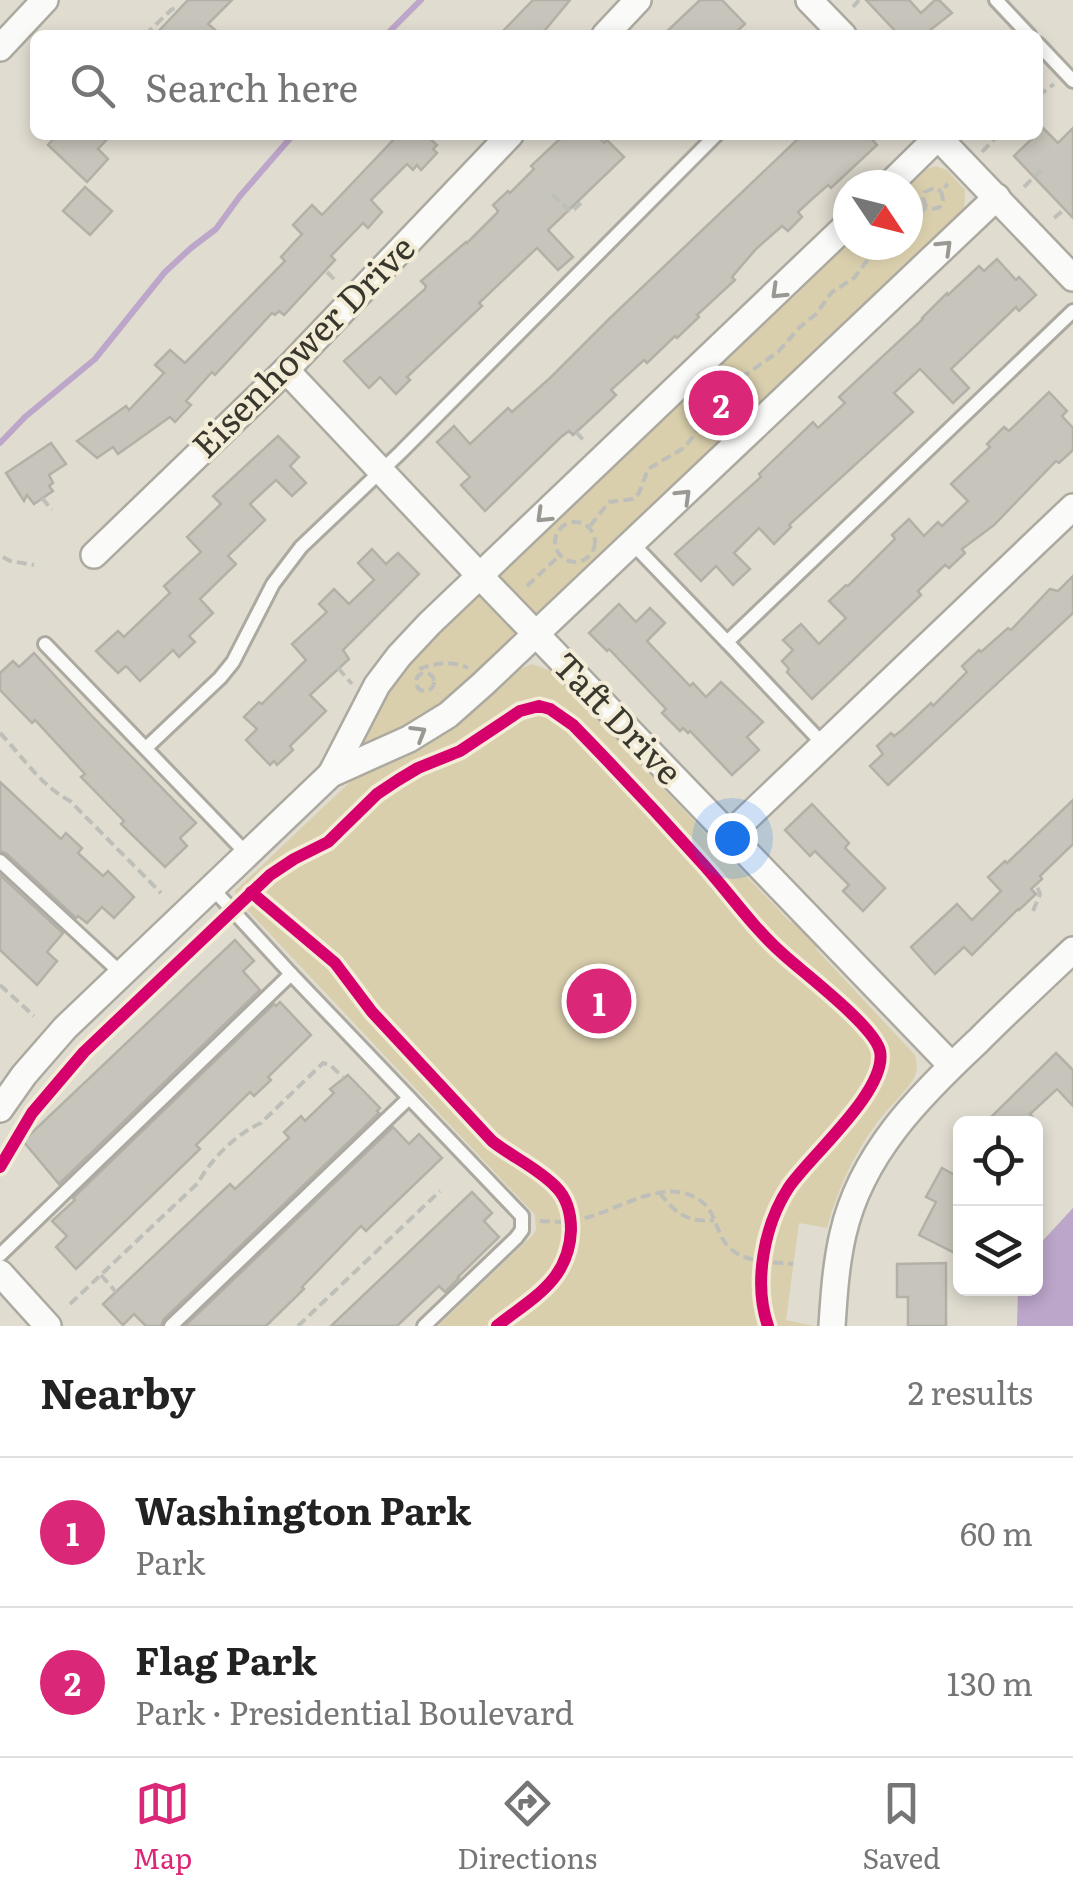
<!DOCTYPE html>
<meta charset="utf-8">
<style>
body{margin:0;font-family:Literata,serif;background:#f2f2f2;color:#222}
.controls{position:absolute;right:30px;bottom:30px;display:grid;overflow:hidden;border-radius:15px;box-shadow:0 5px 15px #0003}
.controls button{width:90px;height:90px;display:grid;place-items:center;padding:0;border:0;border-bottom:2px solid #e0e0e0;background:#fff;color:#222;font:50px sans-serif}
.compass{position:absolute;left:833px;top:170px;width:90px;height:90px;border-radius:50%;background:#fff;box-shadow:0 5px 15px #0003;rotate:125deg}
.you{position:absolute;left:732px;top:838px;width:35px;height:35px;margin:-25px;border:8px solid #fff;border-radius:50%;background:#1a73e8;box-shadow:0 0 0 15px #1a73e833}
.badge{display:grid;place-items:center;width:65px;height:65px;border-radius:50%;background:#db2777;color:#fff;font-size:32px;font-weight:700}
.pin{position:absolute;translate:-50% -50%;border:5px solid #fff;box-shadow:0 2px 10px #0006}
.list{margin:0;padding:0;list-style:none}
h2{display:flex;justify-content:space-between;align-items:center;height:130px;margin:0;padding:0 40px;font-size:42px}
h2 small{font-size:32px;font-weight:400;color:#767676}
.list li{display:grid;grid-template-columns:65px 1fr auto;gap:30px;align-items:center;box-sizing:border-box;height:150px;padding:0 40px;border-top:2px solid #e0e0e0}
.list b{display:block;font-size:38px;white-space:nowrap}
.list p{margin:0;font-size:32px;white-space:nowrap;color:#767676}
.list em{font-size:32px;font-style:normal;color:#767676}
.icon{flex:none;width:55px;height:55px;fill:none;stroke:currentColor;stroke-width:2;stroke-linecap:round;stroke-linejoin:round}
.map{position:relative;flex:none;width:1073px;height:1326px;overflow:hidden}
.search{position:absolute;background:#fff;box-shadow:0 5px 15px #0003;left:30px;right:30px;top:30px;height:110px;display:flex;align-items:center;gap:25px;box-sizing:border-box;padding:0 35px;border-radius:15px;color:#767676;font-size:38px}
.sheet{height:430px;background:#fff}
nav{display:flex;justify-content:space-around;align-items:center;box-sizing:border-box;height:140px;border-top:2px solid #e0e0e0;background:#fff;font-size:28px;color:#767676}
nav a{display:grid;justify-items:center;gap:5px}
nav .on{color:#db2777}
.map>svg:first-child{display:block}
</style>
<div class="map">
<svg width="1073" height="1326" viewBox="0 0 1073 1326">
<rect width="100%" height="100%" fill="#e0dcd0"/>
<!-- green -->
<g fill="#d9cfad">
<polygon points="935,166 947,170 965,190 964,211 481,677 404,732 361,746 387,690 412,657 511,560 848,241 848,245 908,245 908,185 924,170"/>
<path d="M532,664l19,7 225,236 14,15 9,2 19,21 -2,4 99,106c2,8 3,15 -1,23 -9,15 -25,29 -36,43 -24,33 -41,68 -51,107l-28,-5 -13,97 28,6h-376l95,-91 3,-5 -1,-15 -298,-316 -2,-8 116,-110 50,-23 40,-23 30,-23 45,-41z"/>
</g>
<!-- water -->
<polygon fill="#bca6ca" points="1073,1208 1073,1326 1017,1326 1018,1289 1036,1288 1036,1248"/>
<g fill="none" stroke-linecap="round" stroke-linejoin="round">
<!-- stream -->
<g stroke="#bca6ca" stroke-width="6">
<polyline points="386,35 421,0"/>
<polyline points="0,443 25,417 95,359 165,272 191,248 216,229 240,196 293,135"/>
</g>
</g>
<!-- building -->
<g fill="#c7c4bb" stroke="#b3b0a7" stroke-width="2.5">
<polygon points="188,0 232,0 208,24 221,35 155,35"/>
<polygon points="533,0 570,0 541,35 499,35"/>
<polygon points="700,0 722,0 745,24 733,35 663,35"/>
<polygon points="866,0 909,0 921,13 935,0 939,0 952,13 924,35 899,35"/>
<polygon points="1043,128 1058,143 1073,128 1073,218 1014,156"/>
<polygon points="57,135 111,135 98,149 108,159 87,182 48,145"/>
<polygon points="398,135 426,135 437,145 433,149 437,153 421,170 417,165 413,170 407,164 371,200 382,212 368,228 363,223 331,256 335,260 284,315 279,311 275,315 272,313 215,375 212,372 186,401 191,405 175,422 170,417 118,454 113,447 97,458 77,441 126,406 129,410 164,373 155,365 170,350 185,363 285,261 281,257 302,234 293,225 312,205 322,215"/>
<polygon points="564,135 597,135 604,143 607,140 624,157 548,230 573,257 558,270 537,248 479,303 482,306 407,377 410,380 396,394 380,377 369,388 344,361 425,289 426,286 421,281 466,242 467,243 497,213 498,211 493,205 508,191 510,193 534,169 531,166"/>
<polygon points="802,135 868,135 877,145 831,188 828,185 811,200 798,212 802,217 788,231 782,226 756,249 732,277 735,280 697,315 699,317 677,338 675,336 647,363 644,360 611,390 616,395 598,412 573,435 569,431 561,437 485,511 461,485 470,477 437,442 454,426 470,444 508,408 512,412 550,378 608,320"/>
<polygon points="85,187 112,211 90,235 63,211"/>
<polygon points="997,259 1016,280 1019,277 1036,295 1019,311 1016,307 951,369 969,388 953,403 920,369 894,393 913,412 789,525 791,527 774,544 759,528 734,553 750,569 733,585 716,566 701,581 675,554 761,477 759,474 813,422 818,428 845,403 839,397 923,319 922,318 947,293 948,295 979,266 984,271"/>
<polygon points="1049,392 1067,411 1062,416 1073,428 1073,450 1059,463 1056,461 994,525 962,549 965,553 949,568 945,565 918,591 921,595 812,699 787,672 789,669 782,661 793,650 783,640 801,624 819,644 846,618 829,601 846,585 848,586 895,539 892,535 909,519 924,536 938,522 942,526 968,501 951,484 990,447 987,444 1004,427 1009,431"/>
<polygon points="278,436 299,457 290,466 306,483 292,496 276,480 250,504 265,520 228,556 236,564 200,599 213,613 189,636 195,642 179,657 173,650 140,681 126,666 118,673 96,651 118,631 124,637 170,593 164,586 201,552 187,537 221,504 213,496"/>
<polygon points="51,443 66,464 49,475 53,483 49,486 53,491 34,504 27,495 24,501 6,473"/>
<polygon points="372,549 386,564 398,553 419,574 343,650 349,659 310,695 326,711 290,746 293,750 277,765 274,761 270,765 246,740 257,729 244,717 259,702 262,704 306,660 292,644 327,612 319,604 334,589 349,604 374,580 358,563"/>
<polygon points="1073,576 1073,613 888,785 870,766 883,754 877,746 891,733 894,736 902,730 931,703 933,706 967,672 962,666 979,650 981,652 1008,628 1011,630 1050,589 1058,591"/>
<polygon points="619,604 636,622 650,608 665,623 647,641 690,686 693,683 706,697 721,682 763,722 747,737 759,750 732,775 690,731 688,733 683,728 680,731 662,713 666,709 609,649 607,651 589,633"/>
<polygon points="34,653 91,715 196,823 180,838 187,846 165,867 121,824 124,821 81,777 85,774 35,720 32,723 0,690 0,673 13,661 19,667"/>
<polygon points="0,782 61,839 66,833 82,848 78,853 103,876 108,871 134,897 114,918 102,907 87,923 78,916 76,918 7,854 0,851"/>
<polygon points="1073,800 1073,844 1040,876 1042,879 1031,889 1036,894 1019,910 1018,909 972,955 964,947 935,974 911,947 957,904 972,920 1001,891 988,877 1005,861 1007,863"/>
<polygon points="812,804 849,843 845,848 885,888 863,911 843,891 849,885 815,851 810,856 785,830"/>
<polygon points="0,875 63,933 47,952 57,961 37,985 0,950"/>
<polygon points="235,940 254,961 243,971 260,990 59,1184 23,1141"/>
<polygon points="280,1002 311,1035 268,1077 271,1080 254,1096 250,1092 196,1145 200,1149 76,1269 56,1247 67,1236 52,1221 75,1200 73,1198 274,1004 276,1006"/>
<polygon points="1056,1053 1073,1070 1073,1106 1057,1089 1030,1114 1039,1124 984,1124"/>
<polygon points="348,1075 380,1108 377,1111 379,1113 164,1319 161,1326 146,1326 134,1314 123,1325 103,1304 230,1184 235,1189 289,1138 284,1132 301,1116 305,1121 334,1093 330,1089"/>
<polygon points="393,1127 409,1144 419,1134 442,1158 366,1231 361,1226 302,1287 304,1289 266,1326 185,1326"/>
<polygon points="942,1168 960,1178 960,1237 953,1252 919,1235 936,1202 926,1197"/>
<polygon points="472,1192 492,1213 484,1221 499,1237 458,1277 459,1278 445,1292 439,1286 397,1326 331,1326"/>
<polygon points="946,1263 946,1326 908,1326 908,1297 897,1297 897,1264"/>
</g>
<g fill="none" stroke-linecap="round" stroke-linejoin="round">
<!-- lane casing -->
<g stroke="#aca9a0" stroke-width="18">
<g id="lane">
<polyline points="996,0 1029,35"/>
<polyline points="1038,44 1073,81"/>
<polyline points="633,544 727,642"/>
<polyline points="45,644 247,854"/>
<polyline points="824,745 727,642 1073,311"/>
<polyline points="146,748 220,678 233,662 273,584 301,547 401,452 716,135"/>
<polyline points="0,861 122,974"/>
<polyline points="212,888 291,974 522,1216 522,1230 516,1238 424,1326"/>
<polyline points="0,1255 291,974"/>
<polyline points="171,1326 409,1098"/>
</g>
</g>
<!-- street casing -->
<g stroke="#aca9a0" stroke-width="30">
<g id="street">
<polyline points="809,0 843,35"/>
<polyline points="605,35 638,0"/>
<polyline points="0,48 45,0"/>
<polyline points="936,135 1073,278"/>
<polyline points="889,185 938,137"/>
<polyline points="286,370 480,576 951,1065"/>
<polyline points="94,555 286,370 510,135"/>
<polyline points="331,774 377,685 399,656 429,624 848,224"/>
<polyline points="729,835 1073,507"/>
<polyline points="0,1109 24,1075 65,1028 331,774 409,739 448,715 483,684 997,197"/>
<polyline points="0,1273 48,1326"/>
<path d="M832,1326c2,-31 4,-62 11,-92 18,-80 77,-139 135,-193 31,-31 63,-61 95,-91"/>
</g>
</g>
<!-- path -->
<g stroke="#bfbfba" stroke-width="4" stroke-dasharray="10 5" stroke-linecap="butt">
<polyline points="853,7 859,0"/>
<polyline points="145,35 171,10 175,8 178,10"/>
<polyline points="1038,96 1054,84"/>
<polyline points="982,152 998,135"/>
<polyline points="1024,187 1041,170"/>
<polyline points="552,194 571,212 581,203"/>
<polyline points="926,207 923,198 925,192 934,188 941,191"/>
<polyline points="1054,218 1065,209"/>
<polyline points="908,222 917,217 926,207 933,209 940,207 943,200 941,191 948,184"/>
<polyline points="327,272 335,280"/>
<polyline points="576,432 586,443"/>
<polyline points="42,498 52,510"/>
<circle cx="575" cy="542" r="20"/>
<polyline points="590,526 609,502 633,499 639,493 648,469 684,448 695,434 701,418 729,403 741,378 778,352 800,327 816,314 832,292 854,278 872,254 889,245"/>
<polyline points="3,557 10,561 34,565"/>
<polyline points="527,586 559,556"/>
<polyline points="338,668 352,684"/>
<path d="M419,669c18,-6 31,-9 49,-1"/>
<circle cx="425" cy="682" r="9"/>
<path d="M0,733c23,24 40,52 70,68l91,92"/>
<polyline points="1033,911 1040,894 1036,884"/>
<polyline points="0,985 34,1016"/>
<path d="M660,1193c14,20 29,30 54,27"/>
<path d="M540,1221c10,0 21,2 31,0 35,-4 79,-37 113,-28 37,10 27,40 48,57 16,13 42,12 61,14"/>
<polyline points="101,1275 116,1292"/>
<path d="M70,1304l128,-121c13,-24 38,-49 63,-60l62,-60 7,2 14,13"/>
<polyline points="298,1326 440,1191"/>
</g>
<!-- lane -->
<use href="#lane" stroke="#fafaf8" stroke-width="12"/>
<!-- street -->
<use href="#street" stroke="#fafaf8" stroke-width="25"/>
<!-- cycleway casing -->
<g stroke="#f3edd7" stroke-width="19">
<g id="cycleway">
<path d="M251,892l84,71 37,49 120,129c20,16 46,27 64,46 12,12 15,27 15,43 -2,51 -39,68 -74,96"/>
<path d="M0,1167l32,-54 52,-61 186,-177 24,-16 34,-17 49,-48 21,-14 20,-12 42,-17 60,-40 19,-5 11,3 23,16c45,46 88,92 130,139 27,30 51,65 81,91 21,19 90,71 96,96 8,39 -70,105 -91,136 -25,38 -36,96 -21,139"/>
</g>
</g>
<!-- cycleway -->
<use href="#cycleway" stroke="#d6006c" stroke-width="12"/>
</g>
<!-- one-way arrows -->
<defs><path id="oneway-chevron" d="M-2-3.5L2.5 0L-2 3.5" fill="none" stroke-width="1.6" stroke-linecap="round" stroke-linejoin="round" transform="scale(2.5)"/></defs>
<g stroke="#9a9893">
<use href="#oneway-chevron" transform="translate(945 247) rotate(-44)"/>
<use href="#oneway-chevron" transform="translate(778 292) rotate(136)"/>
<use href="#oneway-chevron" transform="translate(684 496) rotate(-44)"/>
<use href="#oneway-chevron" transform="translate(543 516) rotate(136)"/>
<use href="#oneway-chevron" transform="translate(419 733) rotate(-31)"/>
</g>
<g text-anchor="middle" stroke-width="8" stroke-linejoin="round" paint-order="stroke">
<!-- street labels -->
<g font-size="35" fill="#39372e" stroke="#f3edd7">
<text transform="translate(304 347) rotate(-45)" y="12">Eisenhower Drive</text>
<text transform="translate(617 719) rotate(46)" y="12">Taft Drive</text>
</g>
</g>
</svg>
<div class="controls">
<button><svg class="icon" aria-label="locate" viewBox="0 0 24 24"><circle cx="12" cy="12" r="6"/><path d="M12 2v4M12 18v4M2 12h4M18 12h4"/></svg></button>
<button><svg class="icon" aria-label="layers" viewBox="0 0 24 24"><path d="M12 4l9 5-9 5-9-5zM3 14l9 5 9-5"/></svg></button>
</div>
<svg class="compass" viewBox="-18 -18 36 36"><path d="M0-13l5 13h-10z" fill="#e53935"/><path d="M0 13l5-13h-10z" fill="#767676"/></svg>
<div class="you"></div>
<div class="pin badge" style="left:599px;top:1001px">1</div>
<div class="pin badge" style="left:721px;top:403px">2</div>
<div class="search"><svg class="icon" aria-label="search" viewBox="0 0 24 24"><circle cx="10" cy="10" r="6"/><path d="M15 15l6 6"/></svg>Search here</div>
</div>
<section class="sheet">
<h2>Nearby<small>2 results</small></h2>
<ul class="list">
<li><span class="badge">1</span><div><b>Washington Park</b><p>Park</p></div><em>60 m</em></li>
<li><span class="badge">2</span><div><b>Flag Park</b><p>Park · Presidential Boulevard</p></div><em>130 m</em></li>
</ul>
</section>
<nav>
<a class="on"><svg class="icon" aria-label="map" viewBox="0 0 24 24"><path d="M3 6l6-2 6 2 6-2v14l-6 2-6-2-6 2zM9 4v14M15 6v14"/></svg>Map</a>
<a><svg class="icon" aria-label="directions" viewBox="0 0 24 24"><path d="M12 3l9 9-9 9-9-9zM9 14v-3h6M13 9l2 2-2 2"/></svg>Directions</a>
<a><svg class="icon" aria-label="saved" viewBox="0 0 24 24"><path d="M7 4h10v16l-5-4-5 4z"/></svg>Saved</a>
</nav>
